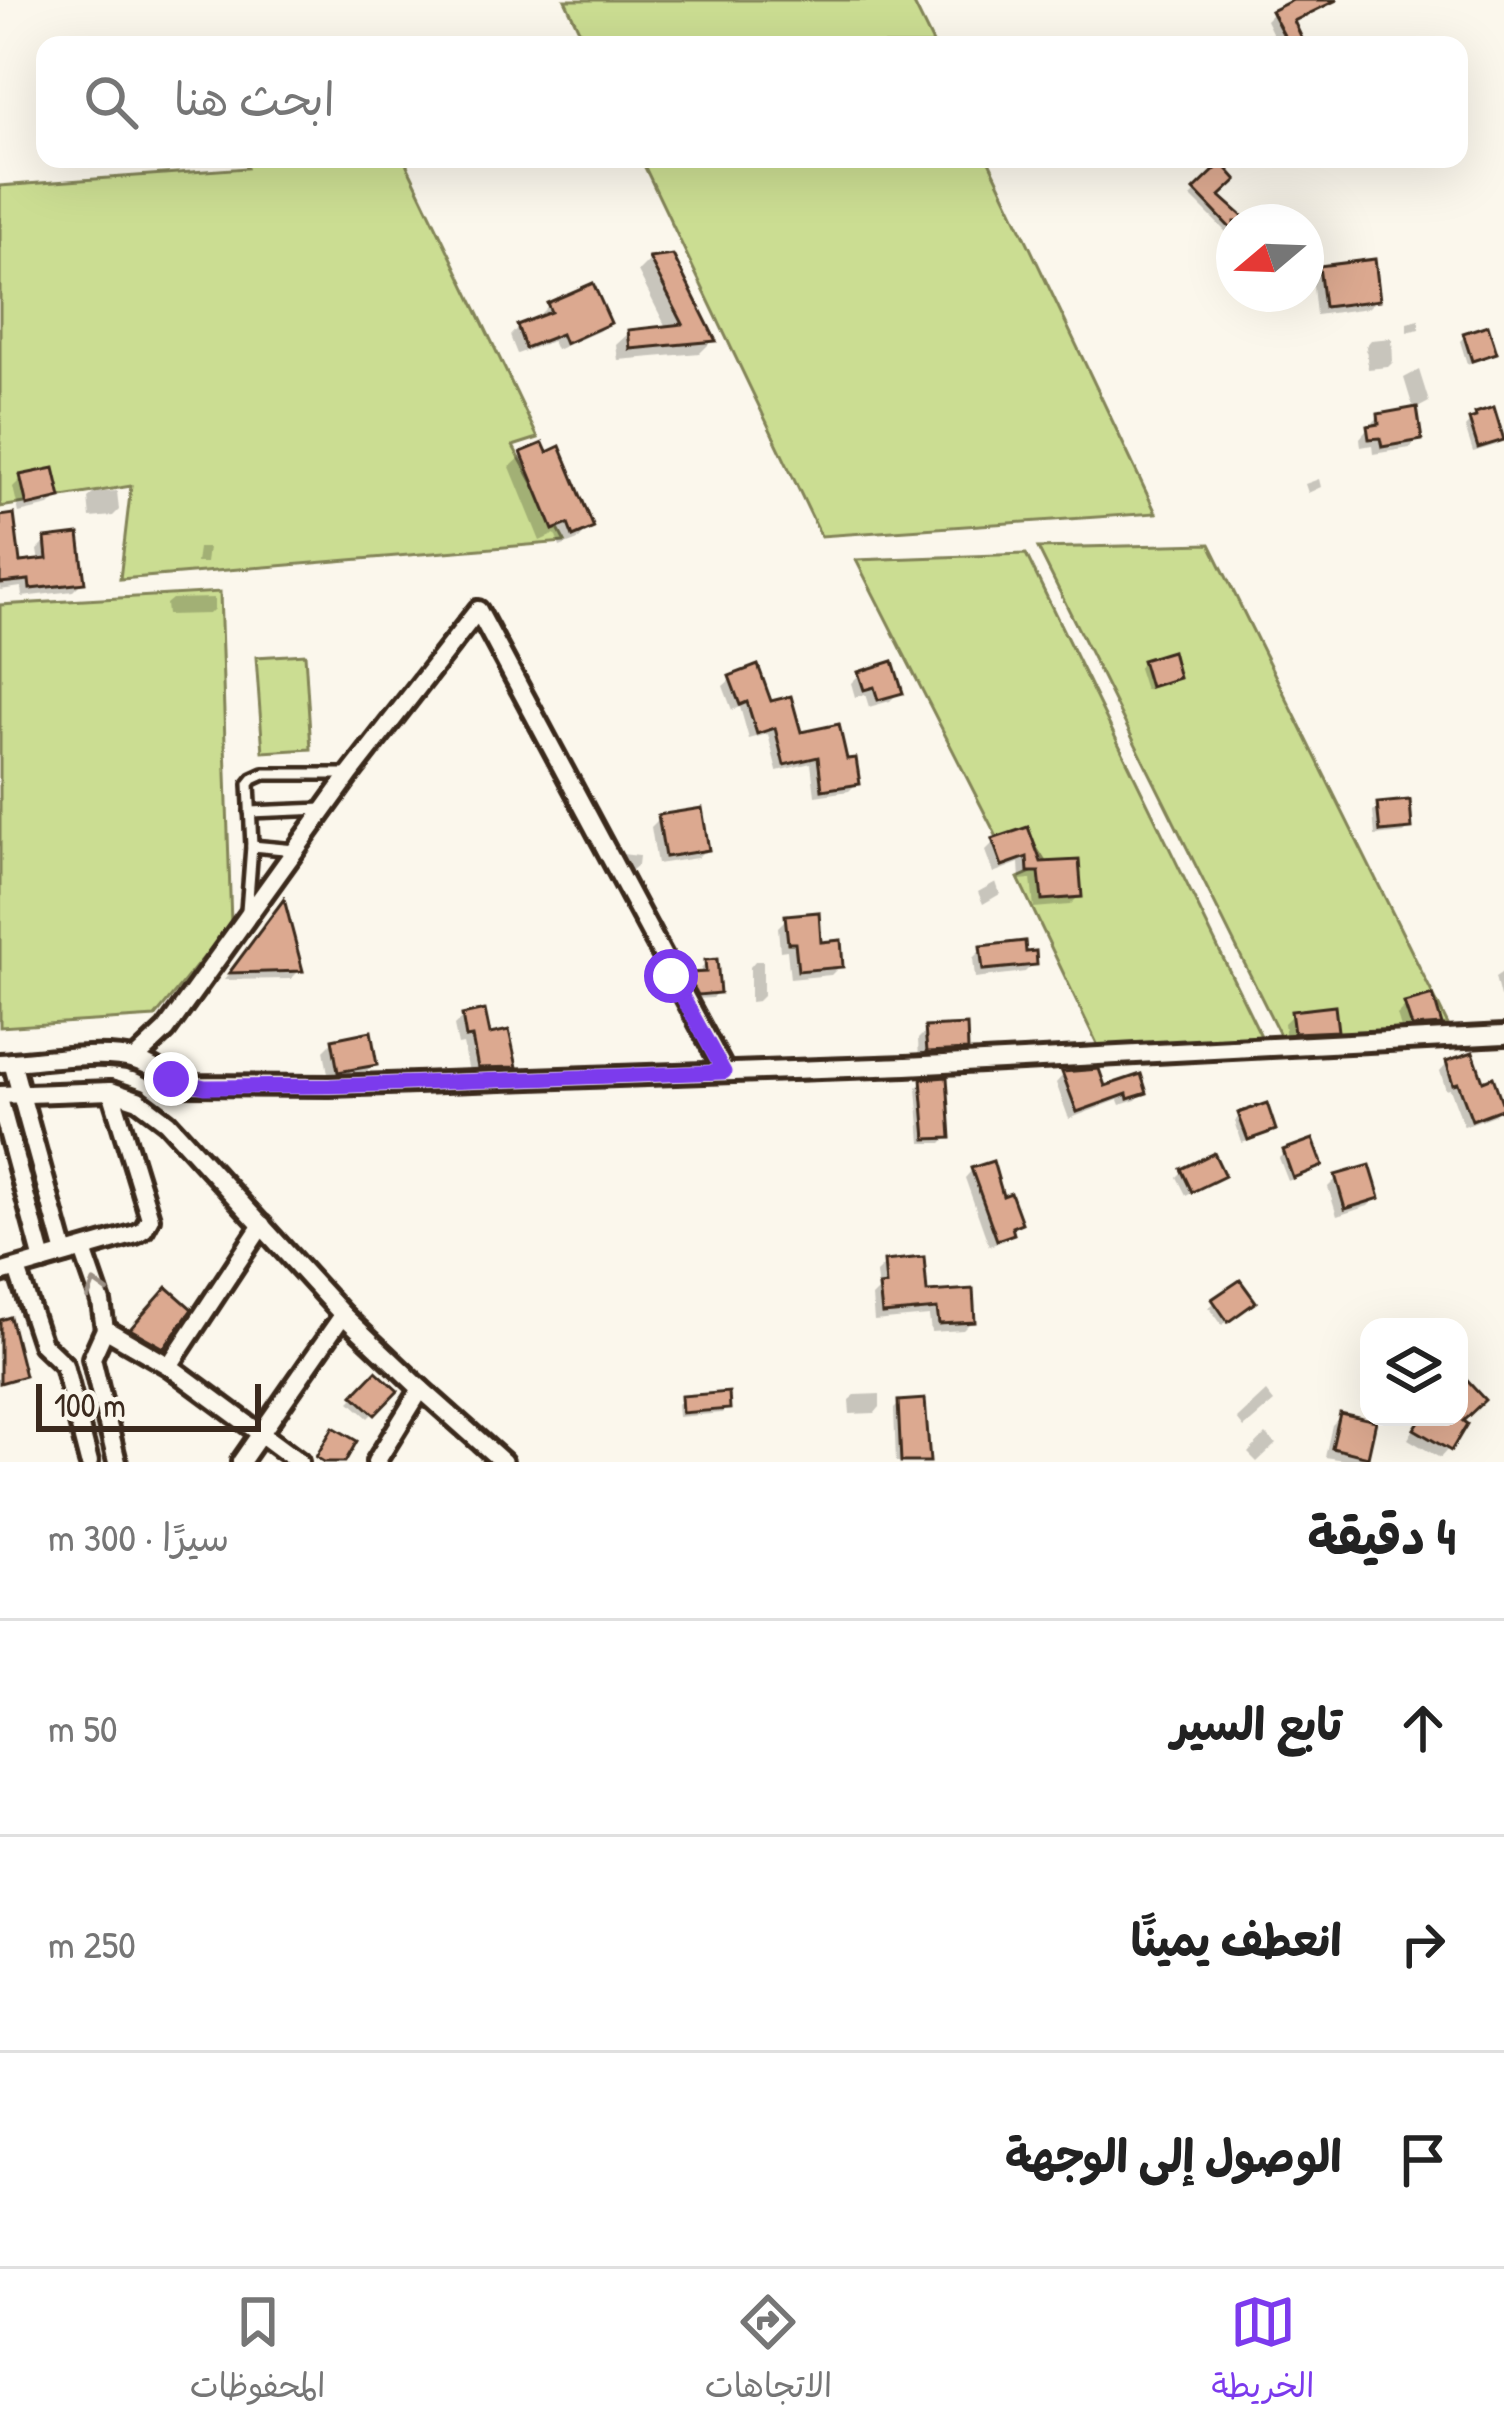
<!DOCTYPE html>
<html lang="ar">
<meta charset="utf-8">
<style>
body{margin:0;font-family:"Patrick Hand","Playpen Sans Arabic",sans-serif;background:#f6f6f6;color:#222;direction:rtl}
.controls{position:absolute;right:36px;bottom:36px;display:grid;overflow:hidden;border-radius:24px;box-shadow:0 12px 48px #0002}
.controls button{width:108px;height:108px;display:grid;place-items:center;padding:0;border:0;border-bottom:3px solid #e0e0e0;background:#fff;color:#222;font:60px sans-serif}
.compass{position:absolute;left:1216px;top:204px;width:108px;height:108px;border-radius:50%;background:#fff;box-shadow:0 12px 48px #0002;rotate:251deg}
.scale{position:absolute;left:36px;bottom:30px;width:225px;box-sizing:border-box;padding-left:12px;border:6px solid #3b2a1e;border-top:0;font-size:33px;line-height:42px;white-space:nowrap;color:#3b2a1e;-webkit-text-stroke:9px #fbf7ec;paint-order:stroke}
.stop{position:absolute;width:36px;height:36px;margin:-27px;border:9px solid #7c3aed;border-radius:50%;background:#fff}
.stop.end{background:#7c3aed;border-color:#fff;box-shadow:0 3px 12px #0008}
.list{margin:0;padding:0;list-style:none}
h2{display:flex;justify-content:space-between;align-items:center;height:156px;margin:0;padding:0 48px;font-size:51px}
h2 small{font-size:39px;font-weight:400;color:#767676}
.list li{display:grid;grid-template-columns:78px 1fr auto;gap:36px;align-items:center;box-sizing:border-box;height:216px;padding:0 48px;border-top:3px solid #e0e0e0}
.list b{display:block;font-size:45px;white-space:nowrap}
.list em{font-size:39px;font-style:normal;color:#767676}
.icon{flex:none;width:66px;height:66px;fill:none;stroke:currentColor;stroke-width:2;stroke-linecap:round;stroke-linejoin:round}
.map{position:relative;flex:none;width:1504px;height:1462px;overflow:hidden;direction:ltr}
.search{position:absolute;background:#fff;box-shadow:0 12px 48px #0002;left:36px;right:36px;top:36px;height:132px;display:flex;align-items:center;gap:30px;box-sizing:border-box;padding:0 42px;border-radius:24px;color:#767676;font-size:45px}
.sheet{height:804px;background:#fff}
nav{display:flex;justify-content:space-around;align-items:center;box-sizing:border-box;height:168px;border-top:3px solid #e0e0e0;background:#fff;font-size:33px;color:#767676}
nav a{display:grid;justify-items:center;gap:6px}
nav .on{color:#7c3aed}
.map>svg:first-child{display:block}
</style>
<div class="map">
<svg width="1504" height="1462" viewBox="0 0 1504 1462">
<rect width="100%" height="100%" fill="#fbf7ec"/>
<filter id="ink" filterUnits="userSpaceOnUse"><feTurbulence type="fractalNoise" baseFrequency=".00833" numOctaves="2"/><feDisplacementMap in="SourceGraphic" scale="24" xChannelSelector="R" yChannelSelector="G"/><feConvolveMatrix kernelMatrix="1 2 1 2 8 2 1 2 1" color-interpolation-filters="sRGB"/></filter>
<g filter="url(#ink)">
<!-- green -->
<g fill="#cbdd92" stroke="#838458" stroke-width="3">
<polygon points="565,0 912,0 934,45 586,45"/>
<polygon points="244,159 404,159 538,438 513,446 565,542 120,579 131,486 0,507 0,186 247,168"/>
<polygon points="641,159 988,159 1156,513 821,536"/>
<polygon points="1210,544 1448,1025 1282,1039 1038,548"/>
<polygon points="1026,554 1262,1038 1099,1048 1018,878 1047,865 1026,832 997,837 856,560"/>
<polygon points="220,592 231,924 155,1017 0,1027 0,605"/>
<polygon points="305,654 311,749 263,752 256,657"/>
</g>
<!-- shadow -->
<g fill="#0003">
<polygon points="1292,0 1318,0 1320,6 1313,13 1291,23 1302,45 1278,45 1266,20 1273,13 1293,3"/>
<polygon points="1222,167 1215,197 1244,222 1234,222 1234,240 1191,197"/>
<polygon points="650,260 712,341 700,353 618,360 616,345 629,333 667,329 638,272"/>
<polygon points="1321,268 1377,299 1368,308 1316,315 1312,277"/>
<polygon points="548,306 607,323 599,331 556,350 552,341 517,354 510,336 518,327 542,319 540,314"/>
<polygon points="1419,320 1419,329 1407,332 1407,323"/>
<polygon points="1465,336 1493,352 1488,357 1467,364 1460,341"/>
<polygon points="1392,338 1393,362 1388,367 1368,369 1366,346 1371,340"/>
<polygon points="1419,370 1429,402 1414,410 1419,439 1410,448 1373,454 1372,445 1361,447 1360,438 1379,416 1414,411 1404,378"/>
<polygon points="1476,415 1501,439 1496,445 1473,452 1465,427"/>
<polygon points="523,455 590,527 578,540 560,547 555,534 540,541 510,467"/>
<polygon points="22,478 58,497 49,506 19,513 13,487"/>
<polygon points="1319,479 1321,487 1308,493 1305,484"/>
<polygon points="117,491 119,510 113,516 90,518 88,498 94,493"/>
<polygon points="0,519 18,565 39,563 37,550 46,541 82,582 73,591 22,597 21,587 0,590"/>
<polygon points="198,548 208,548 206,563 196,563"/>
<polygon points="214,598 214,609 209,614 167,615 166,604 172,599"/>
<polygon points="1144,662 1176,678 1170,683 1145,690 1138,668"/>
<polygon points="860,674 899,692 890,701 869,707 865,694 855,697 851,683"/>
<polygon points="731,679 769,705 799,736 845,763 857,783 849,791 815,796 811,763 777,771 768,734 749,739 740,707 732,710 723,686"/>
<polygon points="1379,806 1409,828 1404,833 1375,836 1373,811"/>
<polygon points="660,818 706,849 697,858 657,864 651,827"/>
<polygon points="1026,830 1039,866 1079,896 1070,905 1034,908 1031,879 1020,880 1019,863 993,873 985,851 994,842"/>
<polygon points="622,854 639,856 638,865 632,870 623,869 618,859"/>
<polygon points="996,882 1000,894 983,904 978,892"/>
<polygon points="276,912 300,970 291,979 224,980"/>
<polygon points="787,918 840,966 831,975 790,979 787,950 780,951 778,927"/>
<polygon points="982,949 1023,956 1034,963 1025,972 975,978 973,958"/>
<polygon points="755,961 763,961 763,996 758,1001 750,1002 750,967"/>
<polygon points="706,963 717,992 712,998 693,999 686,981 692,976 701,975 701,969"/>
<polygon points="1504,971 1504,996 1500,997 1495,977"/>
<polygon points="1406,1006 1439,1025 1430,1033 1403,1035 1397,1015"/>
<polygon points="1293,1014 1334,1030 1325,1039 1286,1041 1284,1023"/>
<polygon points="463,1017 513,1066 505,1075 470,1076 463,1044 458,1045 454,1026"/>
<polygon points="927,1030 965,1049 956,1058 919,1060 918,1039"/>
<polygon points="333,1041 374,1064 365,1073 329,1080 324,1050"/>
<polygon points="1447,1063 1481,1085 1502,1107 1494,1115 1464,1126 1450,1089 1446,1090 1440,1071"/>
<polygon points="1063,1075 1103,1089 1144,1092 1136,1100 1120,1105 1118,1100 1069,1119 1056,1083"/>
<polygon points="922,1082 948,1137 942,1143 921,1143 917,1087"/>
<polygon points="1240,1115 1273,1129 1268,1134 1242,1143 1235,1121"/>
<polygon points="1284,1153 1320,1165 1314,1171 1288,1181 1279,1158"/>
<polygon points="972,1170 1019,1222 1003,1241 989,1246 965,1178"/>
<polygon points="1183,1171 1221,1176 1186,1195 1177,1177"/>
<polygon points="1337,1178 1377,1197 1368,1206 1337,1216 1328,1187"/>
<polygon points="885,1264 925,1295 972,1321 963,1330 931,1332 929,1316 874,1321 872,1297 878,1291 876,1273"/>
<polygon points="1239,1284 1247,1307 1222,1325 1209,1307"/>
<polygon points="159,1300 161,1346 152,1355 124,1339"/>
<polygon points="376,1375 394,1391 368,1418 350,1402"/>
<polygon points="1459,1377 1481,1400 1458,1422 1448,1449 1440,1458 1408,1439 1421,1417 1459,1417"/>
<polygon points="1266,1392 1274,1402 1244,1428 1237,1419"/>
<polygon points="880,1394 880,1407 875,1413 850,1414 849,1400 855,1395"/>
<polygon points="682,1399 727,1408 722,1413 678,1417 677,1404"/>
<polygon points="922,1402 927,1462 896,1462 894,1409 899,1404"/>
<polygon points="1341,1416 1365,1455 1358,1462 1325,1457 1332,1425"/>
<polygon points="1266,1434 1276,1444 1257,1462 1248,1453"/>
</g>
<!-- building -->
<g fill="#dca990" stroke="#3b2a1e" stroke-width="3">
<polygon points="1293,0 1337,0 1294,21 1305,45 1289,45 1271,11"/>
<polygon points="1222,163 1237,180 1220,196 1249,222 1234,222 1234,232 1194,190"/>
<polygon points="673,255 716,341 630,349 628,330 683,324 649,258"/>
<polygon points="1375,259 1380,300 1324,307 1319,266"/>
<polygon points="593,283 611,323 565,344 561,334 525,348 517,325 551,312 547,303"/>
<polygon points="1488,325 1497,353 1472,361 1463,333"/>
<polygon points="1417,407 1422,440 1382,447 1380,438 1369,439 1367,426 1379,424 1378,414"/>
<polygon points="1494,407 1504,440 1478,448 1469,419 1476,417 1475,413"/>
<polygon points="543,443 547,452 560,446 594,528 573,537 568,524 553,530 521,452"/>
<polygon points="54,468 61,498 27,506 20,475"/>
<polygon points="14,514 20,562 47,559 45,538 79,534 85,583 30,589 29,580 0,583 0,516"/>
<polygon points="1172,651 1179,678 1150,687 1142,660"/>
<polygon points="893,661 903,693 878,700 874,687 864,690 858,672"/>
<polygon points="758,665 771,701 791,696 801,732 839,724 847,759 856,758 860,784 822,790 818,757 784,765 775,728 757,734 747,702 740,705 729,676"/>
<polygon points="1410,800 1412,829 1380,832 1377,803"/>
<polygon points="702,808 709,850 665,857 658,815"/>
<polygon points="1028,827 1041,862 1079,860 1082,897 1042,900 1039,872 1028,872 1027,857 1002,866 992,839"/>
<polygon points="284,899 303,971 229,973"/>
<polygon points="819,912 821,942 841,940 843,967 798,971 795,943 788,943 785,915"/>
<polygon points="1025,941 1026,952 1036,951 1037,965 983,970 980,946"/>
<polygon points="717,959 720,993 698,995 691,982 690,973 706,972 705,960"/>
<polygon points="1433,995 1442,1025 1412,1027 1404,1003"/>
<polygon points="1335,1006 1338,1031 1294,1033 1291,1011"/>
<polygon points="485,1010 490,1034 509,1030 517,1067 478,1068 472,1037 466,1038 462,1015"/>
<polygon points="967,1025 968,1050 927,1052 925,1027"/>
<polygon points="371,1031 377,1065 338,1072 332,1039"/>
<polygon points="1473,1052 1483,1081 1493,1077 1504,1108 1472,1120 1458,1083 1453,1084 1446,1061"/>
<polygon points="1099,1069 1105,1086 1141,1074 1147,1093 1128,1099 1127,1094 1077,1112 1062,1072"/>
<polygon points="947,1077 951,1138 926,1139 921,1079"/>
<polygon points="1267,1103 1276,1130 1248,1140 1238,1113"/>
<polygon points="1313,1139 1323,1166 1293,1178 1283,1150"/>
<polygon points="1214,1153 1225,1176 1192,1192 1181,1169"/>
<polygon points="993,1161 1003,1196 1011,1193 1022,1223 1012,1227 1014,1234 997,1240 971,1168"/>
<polygon points="1370,1165 1380,1198 1345,1209 1335,1175"/>
<polygon points="924,1257 927,1292 973,1289 975,1322 939,1324 937,1309 882,1314 879,1286 886,1285 884,1261"/>
<polygon points="1240,1280 1256,1302 1228,1322 1212,1299"/>
<polygon points="167,1287 192,1309 164,1348 130,1329"/>
<polygon points="10,1317 25,1376 0,1383 0,1320"/>
<polygon points="376,1371 398,1391 375,1415 353,1395"/>
<polygon points="1459,1372 1485,1400 1463,1421 1467,1424 1451,1451 1414,1429 1422,1417 1459,1419"/>
<polygon points="729,1392 730,1409 682,1413 681,1396"/>
<polygon points="925,1399 930,1462 901,1462 898,1401"/>
<polygon points="1340,1413 1376,1421 1368,1457 1332,1448"/>
<polygon points="333,1427 357,1441 345,1462 324,1462 316,1457"/>
</g>
<g fill="none" stroke-linecap="round" stroke-linejoin="round">
<!-- lane casing -->
<g stroke="#3b2a1e" stroke-width="18">
<g id="lane">
<polyline points="250,812 323,809"/>
<polyline points="252,846 295,850"/>
<polyline points="247,911 252,846 249,784 253,779 264,774 348,774"/>
</g>
</g>
<!-- street casing -->
<g stroke="#3b2a1e" stroke-width="26">
<g id="street">
<polyline points="134,1060 166,1030 350,774 478,610 725,1072"/>
<polyline points="12,1062 65,1254"/>
<path d="M0,1063c36,-2 102,-13 135,-3 18,5 33,19 51,25l144,1 576,-20 598,-31"/>
<polyline points="0,1095 111,1091 138,1100 167,1122 343,1315 421,1389 503,1462"/>
<polyline points="0,1102 43,1261"/>
<polyline points="83,1250 101,1302 105,1329 92,1358 117,1462"/>
<polyline points="17,1269 42,1344 64,1365 89,1462"/>
<polyline points="0,1273 136,1234 144,1229 150,1218 111,1091"/>
<polyline points="105,1329 169,1366 299,1462"/>
<polyline points="169,1366 262,1225"/>
<polyline points="241,1462 343,1315"/>
<polyline points="376,1462 421,1389"/>
</g>
</g>
<!-- lane -->
<use href="#lane" stroke="#fbf7ec" stroke-width="9"/>
<!-- street -->
<use href="#street" stroke="#fbf7ec" stroke-width="16"/>
</g>
<!-- one-way arrows -->
<defs><path id="oneway-chevron" d="M-2-3.5L2.5 0L-2 3.5" fill="none" stroke-width="1.6" stroke-linecap="round" stroke-linejoin="round" transform="scale(3)"/></defs>
<use stroke="#9b9085" href="#oneway-chevron" transform="translate(96 1289) rotate(-107)"/>
</g>
<g fill="none" stroke-linecap="round" stroke-linejoin="round" filter="url(#ink)">
<!-- route -->
<polyline stroke="#7c3aed" stroke-width="15" points="171,1079 205,1087 330,1086 724,1072 671,976"/>
</g>
</svg>
<div class="controls">
<button><svg class="icon" aria-label="layers" viewBox="0 0 24 24"><path d="M12 4l9 5-9 5-9-5zM3 14l9 5 9-5"/></svg></button>
</div>
<svg class="compass" viewBox="-18 -18 36 36"><path d="M0-13l5 13h-10z" fill="#e53935"/><path d="M0 13l5-13h-10z" fill="#767676"/></svg>
<div class="scale">100 m</div>
<div class="stop" style="left:671px;top:976px"></div>
<div class="stop end" style="left:171px;top:1079px"></div>
<div class="search"><svg class="icon" aria-label="search" viewBox="0 0 24 24"><circle cx="10" cy="10" r="6"/><path d="M15 15l6 6"/></svg>ابحث هنا</div>
</div>
<section class="sheet">
<h2>4 دقيقة<small>سيرًا · 300 m</small></h2>
<ul class="list">
<li><svg class="icon" aria-label="ahead" viewBox="0 0 24 24"><path d="M12 20V5M6 11l6-6 6 6"/></svg><div><b>تابع السير</b></div><em>50 m</em></li>
<li><svg class="icon" aria-label="right" viewBox="0 0 24 24"><path d="M7 20v-9h11M14 6l5 5-5 5"/></svg><div><b>انعطف يمينًا</b></div><em>250 m</em></li>
<li><svg class="icon" aria-label="arrive" viewBox="0 0 24 24"><path d="M6 21V4h12l-3 4 3 4H6"/></svg><div><b>الوصول إلى الوجهة</b></div></li>
</ul>
</section>
<nav>
<a class="on"><svg class="icon" aria-label="map" viewBox="0 0 24 24"><path d="M3 6l6-2 6 2 6-2v14l-6 2-6-2-6 2zM9 4v14M15 6v14"/></svg>الخريطة</a>
<a><svg class="icon" aria-label="directions" viewBox="0 0 24 24"><path d="M12 3l9 9-9 9-9-9zM9 14v-3h6M13 9l2 2-2 2"/></svg>الاتجاهات</a>
<a><svg class="icon" aria-label="saved" viewBox="0 0 24 24"><path d="M7 4h10v16l-5-4-5 4z"/></svg>المحفوظات</a>
</nav>
